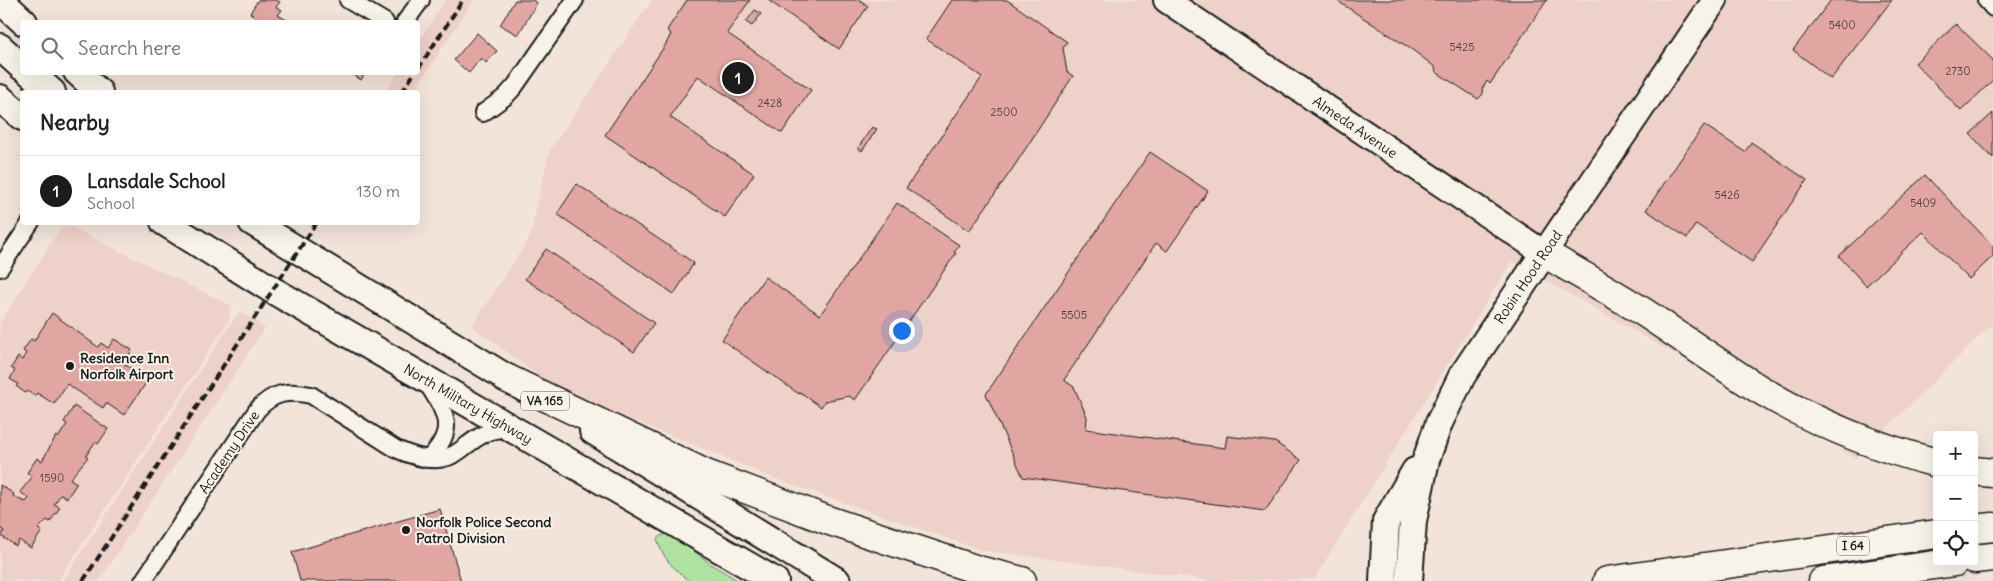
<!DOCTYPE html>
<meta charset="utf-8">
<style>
body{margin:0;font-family:Delius,sans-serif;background:#f2f2f2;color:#202124}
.controls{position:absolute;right:15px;bottom:15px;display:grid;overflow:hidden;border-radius:5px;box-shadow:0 5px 20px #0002}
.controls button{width:45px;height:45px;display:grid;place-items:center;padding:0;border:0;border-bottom:1px solid #e0e0e0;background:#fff;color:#202124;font:25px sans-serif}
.you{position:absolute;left:901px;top:330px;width:18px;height:18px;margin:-12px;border:4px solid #fff;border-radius:50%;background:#1a73e8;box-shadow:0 0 0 8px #1a73e833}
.badge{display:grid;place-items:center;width:32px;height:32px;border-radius:50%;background:#1c1c1c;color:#fff;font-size:16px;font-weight:700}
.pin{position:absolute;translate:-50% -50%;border:2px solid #fff;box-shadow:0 1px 5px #0006}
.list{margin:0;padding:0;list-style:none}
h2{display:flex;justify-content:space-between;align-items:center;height:65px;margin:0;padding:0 20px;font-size:21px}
h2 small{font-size:16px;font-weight:400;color:#757577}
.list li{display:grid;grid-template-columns:32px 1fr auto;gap:15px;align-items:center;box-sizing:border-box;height:70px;padding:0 20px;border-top:1px solid #e0e0e0}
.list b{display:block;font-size:19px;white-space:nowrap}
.list p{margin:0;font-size:16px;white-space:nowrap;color:#757577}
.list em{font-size:16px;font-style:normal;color:#757577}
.icon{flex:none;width:28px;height:28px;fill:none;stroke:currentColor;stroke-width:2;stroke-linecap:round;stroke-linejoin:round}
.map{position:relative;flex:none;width:1993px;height:581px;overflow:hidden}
.search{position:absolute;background:#fff;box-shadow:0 5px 20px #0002;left:20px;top:20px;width:400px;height:55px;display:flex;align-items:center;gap:12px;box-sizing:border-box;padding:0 18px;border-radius:5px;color:#757577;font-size:19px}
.panel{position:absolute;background:#fff;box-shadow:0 5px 20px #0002;left:20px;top:90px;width:400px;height:135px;border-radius:5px}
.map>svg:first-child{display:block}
</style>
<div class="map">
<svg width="1993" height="581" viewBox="0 0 1993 581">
<rect width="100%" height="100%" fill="#f3e4da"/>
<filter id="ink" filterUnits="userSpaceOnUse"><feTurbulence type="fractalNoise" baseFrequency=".02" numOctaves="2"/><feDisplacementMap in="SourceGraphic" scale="10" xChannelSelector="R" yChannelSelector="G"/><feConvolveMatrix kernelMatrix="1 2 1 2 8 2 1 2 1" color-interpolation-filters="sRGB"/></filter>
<g filter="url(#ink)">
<!-- built -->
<g fill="#eed1c9">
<polygon points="445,0 474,0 413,92 385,92 398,73 418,72 418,43"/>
<polygon points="652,0 1993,0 1993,323 1856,458 1512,261 1314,579 1215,581 981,550 776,479 555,388 472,326 530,237 549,152"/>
<polygon points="68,226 230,305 229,320 58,581 0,581 0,323 58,232"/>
<polygon points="239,311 265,328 99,581 63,581"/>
</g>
<!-- green -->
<path fill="#b0e3a3" stroke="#668060" d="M665,534l11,3 36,28 27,16h-50c-15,-13 -27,-22 -32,-43z"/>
<!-- building -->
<g fill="#e1a6a2" stroke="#1c1c1c">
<polygon points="258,0 276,0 280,2 276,7 282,10 278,15 290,22 262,22 250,13"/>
<polygon points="515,0 532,0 537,3 518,35 500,25"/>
<polygon points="687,0 750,0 727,33 811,90 782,133 698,76 670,117 754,174 725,217 605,135 666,44 671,34 667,30"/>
<polygon points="768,0 860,0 868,6 839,49"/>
<polygon points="952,0 1007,0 1067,42 1063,48 1067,72 1073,76 1013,168 969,231 906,188 982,77 926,39"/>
<polygon points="1336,0 1547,0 1490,84 1487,81 1482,89 1483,94 1478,99 1436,72 1435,67 1414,51"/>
<polygon points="1831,0 1892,0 1831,79 1793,50"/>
<polygon points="755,10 761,14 752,26 746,22"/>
<polygon points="1956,24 1993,60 1993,80 1961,111 1915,63"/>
<polygon points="477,33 497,51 486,63 481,58 469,73 454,60"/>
<polygon points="349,72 366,72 361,80"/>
<polygon points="1993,113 1993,158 1970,134"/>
<polygon points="1704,125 1745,152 1751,142 1807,180 1752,262 1696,224 1687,238 1646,210"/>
<polygon points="872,127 877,129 862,151 858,148"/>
<polygon points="1150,152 1208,191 1167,251 1156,243 1064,380 1074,387 1087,417 1086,429 1225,448 1227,436 1275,442 1301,460 1265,511 1023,477 986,394"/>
<polygon points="1925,175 1993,246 1993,256 1969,279 1923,232 1866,286 1839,256"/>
<polygon points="577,184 694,263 674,294 557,214"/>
<polygon points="897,203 959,245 954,252 956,253 855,400 849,396 825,401 821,407 800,392 799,394 722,340 765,277 820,315"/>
<polygon points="546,249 654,323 634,352 525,279"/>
<polygon points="52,313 98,347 101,343 108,348 114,339 132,350 123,363 148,380 124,415 106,403 103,408 67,384 54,404 37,393 35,396 27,391 25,393 16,386 18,384 10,379 15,370 11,368 18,357 22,360 26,353 23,351 31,339 34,341"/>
<polygon points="74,406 108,429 98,444 95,442 86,456 88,457 70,479 77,483 67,498 61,494 54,504 60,507 50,522 47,520 38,529 42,531 31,548 19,540 16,546 1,536 4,531 0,528 0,485 14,494 13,496 18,499 26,502 29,498 20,492 33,476 27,473 37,458 42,461 56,436 58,438 67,424 64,422"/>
<polygon points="440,509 461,581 300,581 292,552"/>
</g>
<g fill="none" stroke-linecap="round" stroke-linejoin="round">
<!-- street casing -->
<g stroke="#1c1c1c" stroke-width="20">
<g id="street">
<polyline points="348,0 385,22"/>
<polyline points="1986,0 1993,8"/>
<polyline points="405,22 421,0"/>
<polyline points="483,113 505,97 515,86 575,0"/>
<polyline points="0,268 31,222"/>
<path d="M427,383c20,32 30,47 1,76"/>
<path d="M143,581l114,-171c16,-18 32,-20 54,-15l85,54c70,31 60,-18 113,-21"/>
</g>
</g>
<!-- secondary casing -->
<g stroke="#1c1c1c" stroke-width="28">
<polyline id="secondary" points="1166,0 1544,253 1715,0"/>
</g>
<!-- primary casing -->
<g stroke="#1c1c1c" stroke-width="30">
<g id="primary">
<polyline points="0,0 24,22"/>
<polyline points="0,47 22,67"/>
<polyline points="29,72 52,92"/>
<polyline points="77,72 99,92"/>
<polyline points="0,98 22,117"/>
<polyline points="164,222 274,291 775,581"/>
<polyline points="252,222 525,389"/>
<polyline points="593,431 837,581"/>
<polyline points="1383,581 1386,521 1415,471"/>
<polyline points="1409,581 1413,521 1426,460 1439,423 1462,376 1544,253"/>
</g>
</g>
<!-- highway casing -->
<g stroke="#1c1c1c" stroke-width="31">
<g id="highway">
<path d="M1544,253c34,20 68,39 101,60 38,25 75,52 114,76 55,33 116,58 178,74"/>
<polyline points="506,378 706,474 830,521 978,570 1022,581"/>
<polyline points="1974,471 1993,473"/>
<polyline points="1974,529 1993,527"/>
<polyline points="1974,559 1993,557"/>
<polyline points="1607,581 1937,534"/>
<polyline points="1823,581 1955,562"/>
</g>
</g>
<!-- street -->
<use href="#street" stroke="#f7f3e8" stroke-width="16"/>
<!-- secondary -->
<use href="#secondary" stroke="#f7f3e8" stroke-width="24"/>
<!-- primary -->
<use href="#primary" stroke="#f7f3e8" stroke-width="26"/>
<!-- highway -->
<use href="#highway" stroke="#f7f3e8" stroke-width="28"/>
<!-- rail -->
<g stroke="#1c1c1c" stroke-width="4" stroke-dasharray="8 4" stroke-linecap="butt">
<polyline points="418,69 463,0"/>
<polyline points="402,92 415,72"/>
<polyline points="83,581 317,222"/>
</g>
</g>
</g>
<!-- markers -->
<g fill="#1c1c1c" stroke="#f7f3e8" stroke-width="2">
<circle cx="70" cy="366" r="5"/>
<circle cx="406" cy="530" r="5"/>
</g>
<g text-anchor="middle" stroke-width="4" stroke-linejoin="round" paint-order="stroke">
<!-- number labels -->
<g font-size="11" fill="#4d3e3e">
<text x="1842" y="29">5400</text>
<text x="1462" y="51">5425</text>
<text x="1958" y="75">2730</text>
<text x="770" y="107">2428</text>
<text x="1004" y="116">2500</text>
<text x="1727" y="199">5426</text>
<text x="1923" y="207">5409</text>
<text x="1074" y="319">5505</text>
<text x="52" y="482">1590</text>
</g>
<!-- shield labels -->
<g fill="#f7f3e8" stroke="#5e5c59" stroke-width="1">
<rect x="521" y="391.5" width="48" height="19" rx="4"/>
<rect x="1837" y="536.5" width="32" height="19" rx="4"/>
</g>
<g font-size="12" font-weight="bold" fill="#1c1c1c">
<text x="545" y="405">VA 165</text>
<text x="1853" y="550">I 64</text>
</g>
<!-- street labels -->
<g font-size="14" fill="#1c1c1c" stroke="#f7f3e8">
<text transform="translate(1355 127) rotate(34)" y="5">Almeda Avenue</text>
<text transform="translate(1528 277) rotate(-56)" y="5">Robin Hood Road</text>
<text transform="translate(468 404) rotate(30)" y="5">North Military Highway</text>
<text transform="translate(229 452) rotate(-56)" y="5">Academy Drive</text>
</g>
<!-- poi labels -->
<g font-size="14" font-weight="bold" fill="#1c1c1c" stroke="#f7f3e8" text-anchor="start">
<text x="80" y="363">Residence Inn<tspan x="80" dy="16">Norfolk Airport</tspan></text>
<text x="416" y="527">Norfolk Police Second<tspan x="416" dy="16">Patrol Division</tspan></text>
</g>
</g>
</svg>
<div class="controls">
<button>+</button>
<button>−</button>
<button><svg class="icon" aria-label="locate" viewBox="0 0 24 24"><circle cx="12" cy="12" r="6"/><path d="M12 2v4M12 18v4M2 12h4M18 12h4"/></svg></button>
</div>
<div class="you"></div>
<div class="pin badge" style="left:738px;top:78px">1</div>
<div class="search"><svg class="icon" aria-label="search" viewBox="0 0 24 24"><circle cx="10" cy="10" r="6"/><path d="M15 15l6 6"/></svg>Search here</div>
<section class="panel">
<h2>Nearby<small></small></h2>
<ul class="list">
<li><span class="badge">1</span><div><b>Lansdale School</b><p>School</p></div><em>130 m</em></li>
</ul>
</section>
</div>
